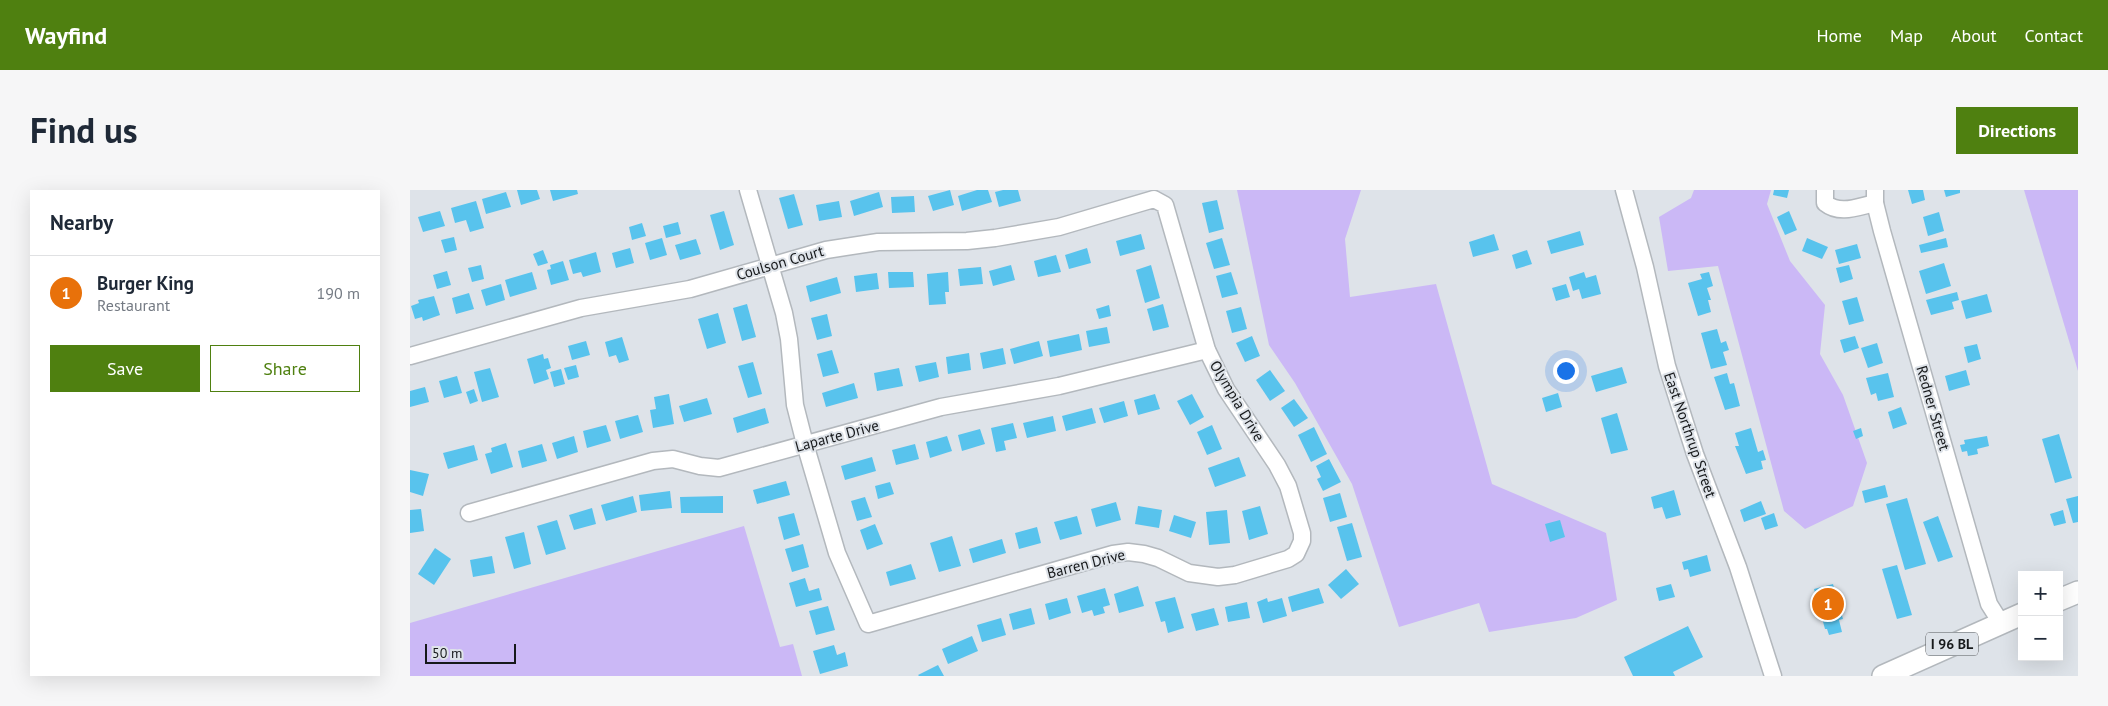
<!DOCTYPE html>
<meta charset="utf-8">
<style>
body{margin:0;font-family:"PT Sans",sans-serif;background:#f6f6f7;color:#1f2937}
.controls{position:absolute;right:15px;bottom:15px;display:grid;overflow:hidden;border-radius:0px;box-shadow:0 5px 20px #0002}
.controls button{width:45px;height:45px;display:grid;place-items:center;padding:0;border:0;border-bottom:1px solid #e0e1e3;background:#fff;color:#1f2937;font:25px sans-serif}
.scale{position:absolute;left:15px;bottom:12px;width:91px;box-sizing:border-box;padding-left:5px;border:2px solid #17191b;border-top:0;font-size:14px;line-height:18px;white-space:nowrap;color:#17191b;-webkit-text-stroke:4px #dee3e9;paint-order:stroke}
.you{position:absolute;left:1155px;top:180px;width:18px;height:18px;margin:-12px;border:4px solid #fff;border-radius:50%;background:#1a73e8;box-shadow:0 0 0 8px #1a73e833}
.badge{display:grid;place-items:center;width:32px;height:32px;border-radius:50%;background:#4f8010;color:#fff;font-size:16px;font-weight:700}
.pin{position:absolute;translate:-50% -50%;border:2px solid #fff;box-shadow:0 1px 5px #0006}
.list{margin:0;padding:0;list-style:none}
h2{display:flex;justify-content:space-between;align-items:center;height:65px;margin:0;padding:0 20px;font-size:21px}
h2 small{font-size:16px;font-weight:400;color:#747a83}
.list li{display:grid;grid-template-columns:32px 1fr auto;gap:15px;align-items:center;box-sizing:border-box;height:75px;padding:0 20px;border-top:1px solid #e0e1e3}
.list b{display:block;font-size:19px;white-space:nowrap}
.list p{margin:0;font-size:16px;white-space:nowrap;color:#747a83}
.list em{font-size:16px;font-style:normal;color:#747a83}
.actions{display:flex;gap:10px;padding:15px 20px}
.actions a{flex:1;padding:11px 0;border:1px solid #4f8010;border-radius:0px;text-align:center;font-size:18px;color:#4f8010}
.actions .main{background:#4f8010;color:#fff}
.map{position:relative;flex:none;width:1668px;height:486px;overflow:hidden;border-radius:0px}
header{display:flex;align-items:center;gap:30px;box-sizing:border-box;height:70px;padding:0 25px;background:#4f8010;color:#fff}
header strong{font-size:24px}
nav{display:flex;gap:28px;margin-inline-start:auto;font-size:18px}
.intro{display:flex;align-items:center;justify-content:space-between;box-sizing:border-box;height:120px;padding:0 30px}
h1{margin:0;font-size:35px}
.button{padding:12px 22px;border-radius:0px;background:#4f8010;color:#fff;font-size:18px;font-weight:700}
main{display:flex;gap:30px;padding:0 30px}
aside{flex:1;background:#fff;border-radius:0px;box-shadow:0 5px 20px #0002}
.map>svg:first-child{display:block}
</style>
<header>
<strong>Wayfind</strong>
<nav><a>Home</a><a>Map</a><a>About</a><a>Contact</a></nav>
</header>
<div class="intro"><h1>Find us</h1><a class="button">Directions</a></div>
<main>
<aside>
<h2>Nearby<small></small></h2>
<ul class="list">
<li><span class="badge" style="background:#e8710a">1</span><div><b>Burger King</b><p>Restaurant</p></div><em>190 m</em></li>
</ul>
<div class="actions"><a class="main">Save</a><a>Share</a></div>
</aside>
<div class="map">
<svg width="1668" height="486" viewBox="0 0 1668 486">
<rect width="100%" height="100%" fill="#dee3e9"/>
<!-- green -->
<g fill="#cbb8f6">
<polygon points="827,0 951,0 935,49 940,107 1026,94 1082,294 1196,343 1207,410 1166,428 1079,442 1069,413 989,437 942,294 885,193 859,155"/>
<polygon points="1284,0 1361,0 1357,14 1380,71 1415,115 1410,164 1433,205 1457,273 1443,316 1395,339 1374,321 1308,76 1258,81 1249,27 1281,8"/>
<polygon points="1614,0 1668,0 1668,181"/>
<polygon points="334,336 370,457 383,454 392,486 0,486 0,433"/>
</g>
<!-- building -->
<g fill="#58c3ed">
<polygon points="107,0 127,0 130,9 111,15"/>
<polygon points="140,0 167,0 168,4 143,11"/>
<polygon points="540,0 544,15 523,21 518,6"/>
<polygon points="567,0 578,0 582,12 552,21 548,6"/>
<polygon points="593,0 608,0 611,11 589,17 585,2"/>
<polygon points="1364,0 1379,0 1377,8 1363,5"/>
<polygon points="1498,0 1513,0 1515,10 1502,14"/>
<polygon points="1534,0 1550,0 1550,3 1536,7"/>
<polygon points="96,2 101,17 76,24 72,9"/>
<polygon points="469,2 473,17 444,26 440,11"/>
<polygon points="384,4 393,35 378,39 369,8"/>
<polygon points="504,6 505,22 482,23 481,7"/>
<polygon points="807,10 814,39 799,43 792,13"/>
<polygon points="66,11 74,38 60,42 56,30 45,33 41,18"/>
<polygon points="429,11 432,27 409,31 406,15"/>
<polygon points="30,21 35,36 13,42 8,27"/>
<polygon points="314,21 324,55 310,60 300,25"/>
<polygon points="1379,21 1387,40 1375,45 1367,27"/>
<polygon points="1529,22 1534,41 1518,46 1513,27"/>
<polygon points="268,32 271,44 256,48 253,36"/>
<polygon points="232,33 236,46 222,50 219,37"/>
<polygon points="1170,41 1174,55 1141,64 1137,51"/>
<polygon points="731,44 735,59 710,66 706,51"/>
<polygon points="1084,44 1089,60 1063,67 1059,52"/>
<polygon points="44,47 47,60 35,63 31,50"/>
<polygon points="252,48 257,65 240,70 235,53"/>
<polygon points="812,48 820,75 804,79 796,53"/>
<polygon points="1397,48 1418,57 1412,69 1392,61"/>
<polygon points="1536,48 1538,57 1511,63 1509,55"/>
<polygon points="286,49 291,64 270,70 265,55"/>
<polygon points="1447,54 1451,68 1429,74 1425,60"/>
<polygon points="220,58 224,73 206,78 202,63"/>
<polygon points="677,58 681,73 659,79 655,65"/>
<polygon points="133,60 138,73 128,76 123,64"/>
<polygon points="1117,60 1122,74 1106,79 1102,65"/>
<polygon points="186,62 191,82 173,87 171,82 163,84 159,70"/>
<polygon points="646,65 651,82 628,87 624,71"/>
<polygon points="153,71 159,90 141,95 137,80 141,79 140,75"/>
<polygon points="1534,73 1541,96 1516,104 1509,81"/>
<polygon points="71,75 74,89 62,92 58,78"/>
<polygon points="601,75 605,90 583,96 579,81"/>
<polygon points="741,75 750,108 735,113 726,80"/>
<polygon points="1439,75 1443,89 1430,93 1426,78"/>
<polygon points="571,77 573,94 550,96 548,79"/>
<polygon points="37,81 41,95 27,99 23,85"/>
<polygon points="122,82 127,99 100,107 95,90"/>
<polygon points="478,82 503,82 504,97 479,98"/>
<polygon points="538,82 539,102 535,102 536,114 519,115 517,84"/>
<polygon points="821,82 828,104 812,108 806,86"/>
<polygon points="1174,82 1176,88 1186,85 1191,104 1172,109 1169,99 1163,101 1159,87"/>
<polygon points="1299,82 1303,96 1297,98 1301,110 1298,110 1301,122 1288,126 1278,93 1292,89 1290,84"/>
<polygon points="467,83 469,99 446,102 444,86"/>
<polygon points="427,87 431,103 400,112 396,96"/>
<polygon points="91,94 95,110 76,116 71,100"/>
<polygon points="1156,94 1160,107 1146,111 1142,98"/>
<polygon points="1547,102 1549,110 1542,112 1544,119 1521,125 1516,110"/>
<polygon points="59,103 64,119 46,124 42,108"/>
<polygon points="1577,104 1582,122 1556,129 1551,111"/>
<polygon points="24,106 30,125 13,131 12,127 5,129 1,116 9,113 8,110"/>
<polygon points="1447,107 1454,131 1439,135 1432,111"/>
<polygon points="337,114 346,147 332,151 323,118"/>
<polygon points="753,114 759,137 743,141 737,119"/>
<polygon points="699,115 701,126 689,129 686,119"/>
<polygon points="831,117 837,139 822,143 816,121"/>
<polygon points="308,123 316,153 297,159 288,129"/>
<polygon points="417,124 422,146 407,150 401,128"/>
<polygon points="697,137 700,153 679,157 676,141"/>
<polygon points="1307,139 1311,153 1316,151 1319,160 1313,162 1317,175 1301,179 1291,143"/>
<polygon points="669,144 672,160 640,167 637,151"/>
<polygon points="842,146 850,166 835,172 826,153"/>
<polygon points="1445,146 1449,158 1434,163 1430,150"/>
<polygon points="212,147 219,170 209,173 206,165 199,167 195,152"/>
<polygon points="176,151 180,165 162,170 158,156"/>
<polygon points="629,151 633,166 604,174 600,159"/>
<polygon points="1467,153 1473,173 1458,178 1451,158"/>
<polygon points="1567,154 1571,169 1558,173 1554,157"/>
<polygon points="593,158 596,174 573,179 570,163"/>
<polygon points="422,160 429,183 413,187 407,164"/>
<polygon points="559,163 561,180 538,184 536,167"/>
<polygon points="133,164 134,169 138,168 141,178 136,180 139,189 124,194 117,169"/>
<polygon points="343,172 352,204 338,208 328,176"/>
<polygon points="526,172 529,187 509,192 505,176"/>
<polygon points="166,175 169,187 158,190 154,178"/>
<polygon points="1212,177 1217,193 1186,202 1181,186"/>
<polygon points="80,178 89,207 72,212 64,182"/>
<polygon points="489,178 493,196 467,201 464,183"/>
<polygon points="151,179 155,194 144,197 140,182"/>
<polygon points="860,180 875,201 860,211 846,190"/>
<polygon points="1556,180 1560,195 1539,201 1535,186"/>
<polygon points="1317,183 1320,194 1324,193 1330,216 1315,220 1304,187"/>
<polygon points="1478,183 1484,207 1468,211 1466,203 1461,205 1456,188"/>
<polygon points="47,186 52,203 34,208 29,191"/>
<polygon points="444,193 448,208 416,217 412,203"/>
<polygon points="15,197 19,212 0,217 0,201"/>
<polygon points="64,199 68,211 60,214 56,202"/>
<polygon points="1148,203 1152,217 1136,222 1132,208"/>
<polygon points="259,204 264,234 243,238 240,220 246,219 244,207"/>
<polygon points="745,204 750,219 728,225 724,210"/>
<polygon points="782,204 794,227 780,235 767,211"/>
<polygon points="297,208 302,224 274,232 269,216"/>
<polygon points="884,209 898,228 884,237 871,218"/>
<polygon points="714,211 718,226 694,233 689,218"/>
<polygon points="1491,217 1497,234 1483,239 1478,222"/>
<polygon points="355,218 359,233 327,243 323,228"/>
<polygon points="682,218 686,233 656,241 652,226"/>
<polygon points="1207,223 1218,260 1201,264 1191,228"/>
<polygon points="228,225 233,242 210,249 205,231"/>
<polygon points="643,226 646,241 617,248 613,233"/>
<polygon points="603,233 607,248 594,251 596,260 586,262 581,238"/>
<polygon points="196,235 201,251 177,258 173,241"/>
<polygon points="802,235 812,259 797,265 787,242"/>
<polygon points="904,237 917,264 901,272 888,245"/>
<polygon points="1341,238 1348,262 1353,260 1356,270 1351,271 1353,279 1336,284 1325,256 1329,256 1325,243"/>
<polygon points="1451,238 1453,246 1446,249 1443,241"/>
<polygon points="570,239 575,254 552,261 548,245"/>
<polygon points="1649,244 1662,288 1645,293 1632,249"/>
<polygon points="164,246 168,262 147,269 142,253"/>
<polygon points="537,246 542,261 520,268 516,252"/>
<polygon points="1577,246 1579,256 1567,259 1568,264 1558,266 1557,261 1552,262 1550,255 1555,254 1554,250"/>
<polygon points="96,253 103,277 81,284 75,264 82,262 81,258"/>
<polygon points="132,254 137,271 112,278 108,261"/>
<polygon points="505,254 509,269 486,275 482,260"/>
<polygon points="64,255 68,270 38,279 33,263"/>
<polygon points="462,267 466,281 435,290 431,276"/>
<polygon points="829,267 836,286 805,297 798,278"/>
<polygon points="919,269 931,292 913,301 907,289 911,287 906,276"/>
<polygon points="0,280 19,284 13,306 0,302"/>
<polygon points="376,291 380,305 347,314 343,300"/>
<polygon points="480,292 484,304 468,309 465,296"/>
<polygon points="1475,295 1478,307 1455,313 1452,301"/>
<polygon points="1264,300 1271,325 1256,329 1252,317 1244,319 1241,307"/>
<polygon points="260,301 262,318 231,321 229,305"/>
<polygon points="930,303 937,327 920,332 913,308"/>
<polygon points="223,306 227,322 196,331 191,315"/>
<polygon points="313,306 313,323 271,323 270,307"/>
<polygon points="1668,306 1668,332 1663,333 1656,309"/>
<polygon points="455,307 462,327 447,331 441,311"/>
<polygon points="1497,308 1516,374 1495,380 1476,314"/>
<polygon points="1351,311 1356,324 1334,332 1330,320"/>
<polygon points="706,312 711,330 686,337 681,319"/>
<polygon points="728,316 752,320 749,338 725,334"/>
<polygon points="850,316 858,344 839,350 832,321"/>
<polygon points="182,318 186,334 164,340 159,325"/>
<polygon points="11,319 14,341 0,343 0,320"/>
<polygon points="817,320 820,353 799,355 796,322"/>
<polygon points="1653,320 1656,333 1644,336 1640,324"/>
<polygon points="384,323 390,345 374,350 368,327"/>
<polygon points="1364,323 1368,336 1355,340 1351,328"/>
<polygon points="764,325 786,332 781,348 759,341"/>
<polygon points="667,326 672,344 650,350 644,332"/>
<polygon points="1528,326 1543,367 1528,372 1513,332"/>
<polygon points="147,330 156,359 136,365 127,336"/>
<polygon points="1150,330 1155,347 1140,352 1135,334"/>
<polygon points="942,333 952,367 937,371 927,337"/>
<polygon points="465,334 473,354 457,360 450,340"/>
<polygon points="627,337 631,353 609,359 605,343"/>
<polygon points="114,342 121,374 104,379 95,347"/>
<polygon points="542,346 551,376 529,382 520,353"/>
<polygon points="592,349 596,363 563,373 559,359"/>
<polygon points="393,354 399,377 382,382 375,359"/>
<polygon points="25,358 41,369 24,395 8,384"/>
<polygon points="1297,365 1301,381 1280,387 1278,379 1274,380 1272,372"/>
<polygon points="82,366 85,383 63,387 60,370"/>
<polygon points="501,374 506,389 480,396 476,382"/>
<polygon points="1487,375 1502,425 1487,429 1472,379"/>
<polygon points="936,379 949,394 931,409 918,395"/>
<polygon points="395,388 399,401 409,398 412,410 386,417 379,393"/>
<polygon points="1261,394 1265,407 1249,411 1246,398"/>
<polygon points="1423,394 1433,429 1429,430 1432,442 1419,445 1417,439 1415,439 1404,399"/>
<polygon points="728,396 734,416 709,423 704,404"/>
<polygon points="695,398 700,415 693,417 695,423 684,426 682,420 672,423 667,406"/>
<polygon points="909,398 914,413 882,422 878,407"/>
<polygon points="765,407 774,438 758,443 755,431 751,432 745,412"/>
<polygon points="657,408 661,423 639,430 635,414"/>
<polygon points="857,408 858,412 872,408 877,426 853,433 847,412"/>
<polygon points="837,412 840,428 818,432 815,417"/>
<polygon points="418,416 425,440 406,445 399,421"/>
<polygon points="621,418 625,434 603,440 599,424"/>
<polygon points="804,418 809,435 786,441 781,424"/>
<polygon points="591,428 596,445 572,452 567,435"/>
<polygon points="1278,436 1293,467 1263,482 1265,486 1223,486 1214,467"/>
<polygon points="562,446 568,461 538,474 532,459"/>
<polygon points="424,455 427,465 435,462 438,476 410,484 403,461"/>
<polygon points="528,475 534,486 509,486 508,485"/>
</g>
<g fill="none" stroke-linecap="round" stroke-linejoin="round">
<!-- minor casing -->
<g stroke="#b3b8bd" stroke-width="19">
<g id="minor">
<polyline points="1214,0 1235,77 1257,176 1285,264 1328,377 1363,486"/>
<path d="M1415,0v13c15,12 32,4 50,0"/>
<polyline points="1465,0 1465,13 1472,41 1579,414 1591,433"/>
<polyline points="0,166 171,118 280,99 416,60 468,52 557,51 585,48 649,37 744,9 755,15 797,160 816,199 867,275 878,296 892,343 892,351 886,364 878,369 825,385 808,387 779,383 748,368 734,364 718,362 703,364 458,434 427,363 395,254 385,215 379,149 374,123 338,0"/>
<polyline points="59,323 243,271 263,269 290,276 309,278 531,217 649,196 797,160"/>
</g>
</g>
<!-- major casing -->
<g stroke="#b3b8bd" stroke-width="24">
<g id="major">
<polyline points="1649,410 1668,402"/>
<polyline points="1473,486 1612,424"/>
</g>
</g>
<!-- minor -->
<use href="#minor" stroke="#fff" stroke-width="16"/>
<!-- major -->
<use href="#major" stroke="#fff" stroke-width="21"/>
</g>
<g text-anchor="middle" stroke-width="4" stroke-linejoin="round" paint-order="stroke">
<!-- shield labels -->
<rect fill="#dee3e9" stroke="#535659" stroke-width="1" x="1516" y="442.5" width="52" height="23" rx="4"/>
<g font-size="14" font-weight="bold" fill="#17191b">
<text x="1542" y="459">I 96 BL</text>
</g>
<!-- street labels -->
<g font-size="15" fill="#17191b" stroke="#dee3e9">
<text transform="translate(370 73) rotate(-16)" y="5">Coulson Court</text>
<text transform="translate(827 211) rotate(59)" y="5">Olympia Drive</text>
<text transform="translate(1523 218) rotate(74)" y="5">Redner Street</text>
<text transform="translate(1280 245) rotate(71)" y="5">East Northrup Street</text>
<text transform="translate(427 246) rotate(-15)" y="5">Laparte Drive</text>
<text transform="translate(676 374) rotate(-14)" y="5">Barren Drive</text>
</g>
</g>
</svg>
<div class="controls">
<button>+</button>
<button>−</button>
</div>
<div class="scale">50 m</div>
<div class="you"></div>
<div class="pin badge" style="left:1418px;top:414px;background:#e8710a">1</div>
</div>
</main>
